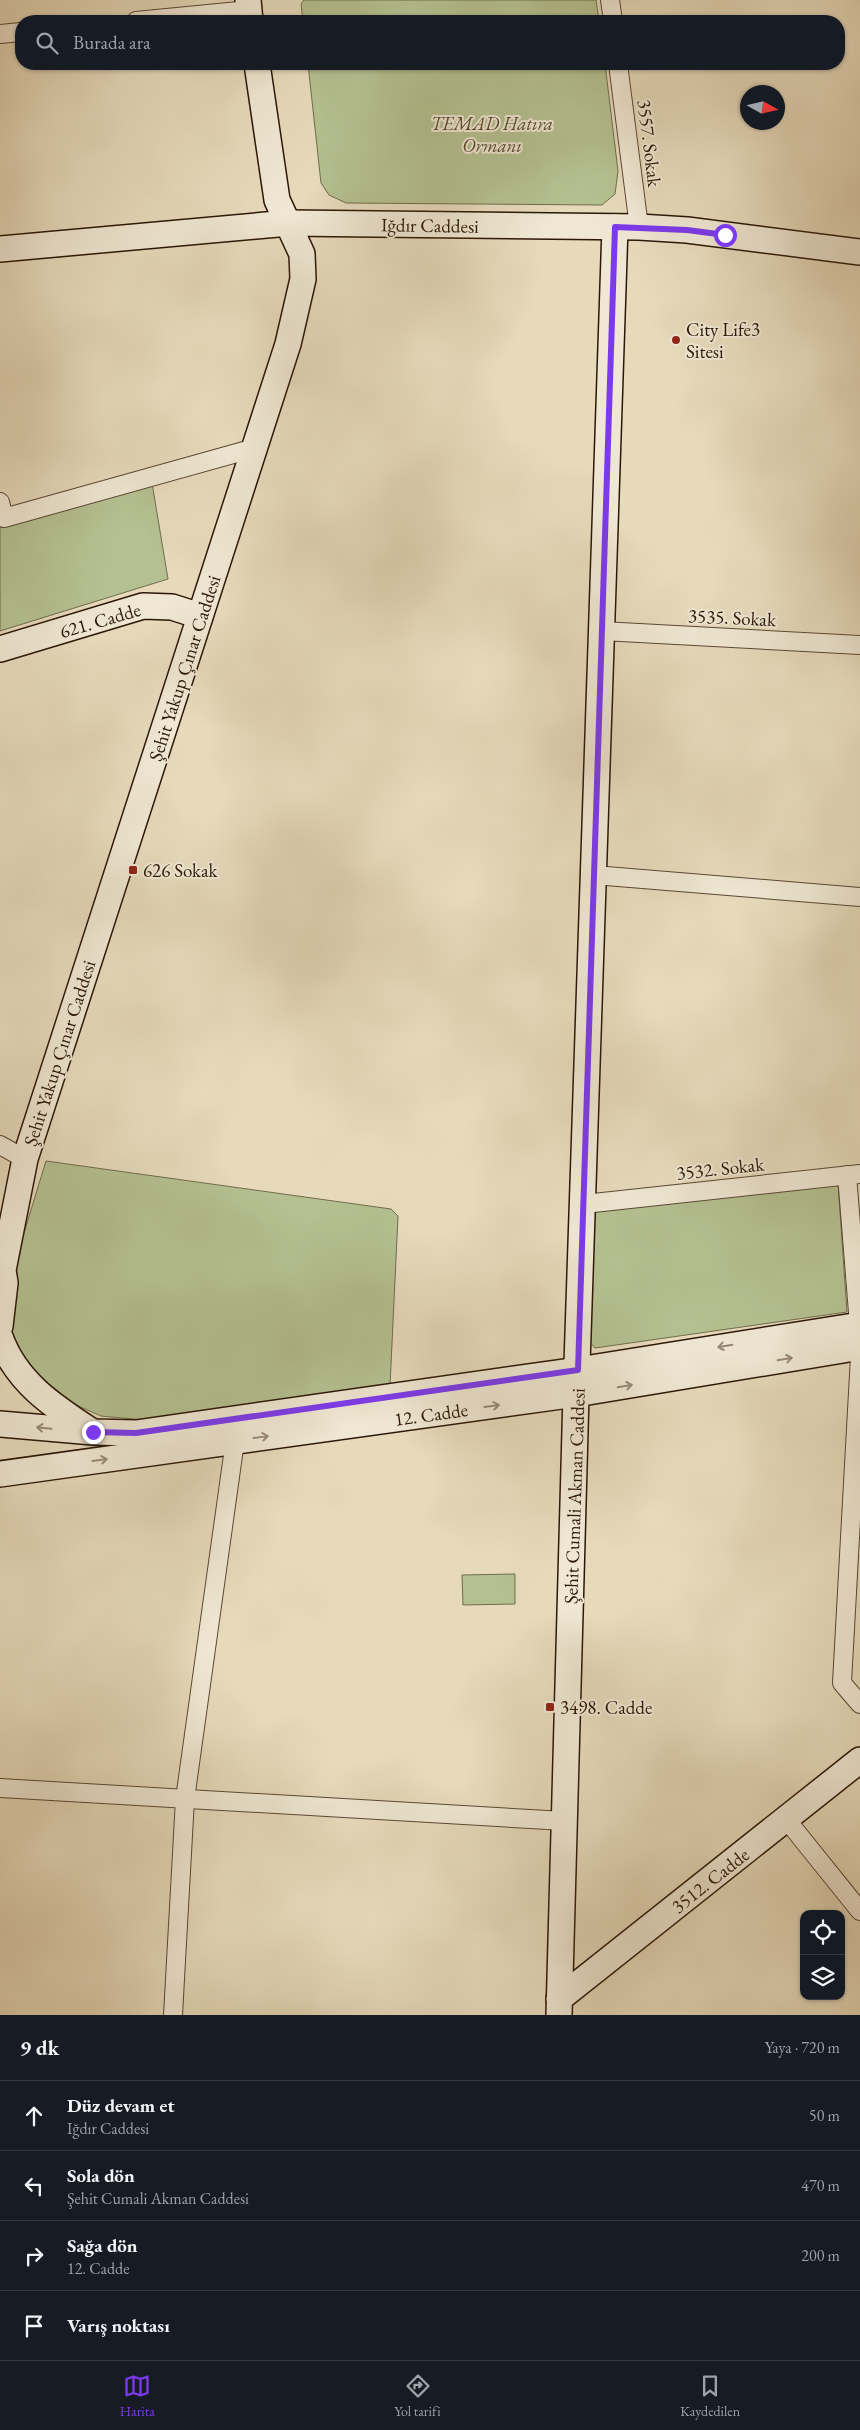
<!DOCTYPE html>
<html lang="tr">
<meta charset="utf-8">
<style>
body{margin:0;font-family:"EB Garamond",serif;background:#242831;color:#f1f3f6}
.controls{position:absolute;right:15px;bottom:15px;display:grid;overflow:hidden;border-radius:10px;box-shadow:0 1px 4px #0004}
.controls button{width:45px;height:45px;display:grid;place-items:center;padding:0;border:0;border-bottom:1px solid #363941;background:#171b24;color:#f1f3f6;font:25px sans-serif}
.compass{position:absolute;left:740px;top:85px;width:45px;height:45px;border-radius:50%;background:#171b24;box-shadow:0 1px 4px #0004;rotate:98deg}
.stop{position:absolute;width:15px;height:15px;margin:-11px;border:4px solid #7c3aed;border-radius:50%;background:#fff}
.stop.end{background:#7c3aed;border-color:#fff;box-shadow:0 1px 5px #0008}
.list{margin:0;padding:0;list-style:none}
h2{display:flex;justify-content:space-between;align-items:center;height:65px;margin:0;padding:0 20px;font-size:21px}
h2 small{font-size:16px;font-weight:400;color:#9ea1a6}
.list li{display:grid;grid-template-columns:32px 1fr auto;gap:15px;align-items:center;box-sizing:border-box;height:70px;padding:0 20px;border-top:1px solid #363941}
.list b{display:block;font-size:19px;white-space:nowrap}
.list p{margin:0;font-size:16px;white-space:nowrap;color:#9ea1a6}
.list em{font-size:16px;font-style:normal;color:#9ea1a6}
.icon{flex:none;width:28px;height:28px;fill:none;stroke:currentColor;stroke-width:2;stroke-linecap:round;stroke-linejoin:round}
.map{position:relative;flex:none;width:860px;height:2015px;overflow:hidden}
.search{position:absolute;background:#171b24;box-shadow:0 1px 4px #0004;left:15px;right:15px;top:15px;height:55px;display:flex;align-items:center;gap:12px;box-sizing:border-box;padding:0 18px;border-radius:20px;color:#9ea1a6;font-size:19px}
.sheet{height:345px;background:#171b24}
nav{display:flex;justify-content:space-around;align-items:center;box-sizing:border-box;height:70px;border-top:1px solid #363941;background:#171b24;font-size:14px;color:#9ea1a6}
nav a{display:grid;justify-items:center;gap:2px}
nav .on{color:#7c3aed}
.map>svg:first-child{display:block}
</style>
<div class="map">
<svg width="860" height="2015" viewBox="0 0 860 2015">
<rect width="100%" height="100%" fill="#e6dabb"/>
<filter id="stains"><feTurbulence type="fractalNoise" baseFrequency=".004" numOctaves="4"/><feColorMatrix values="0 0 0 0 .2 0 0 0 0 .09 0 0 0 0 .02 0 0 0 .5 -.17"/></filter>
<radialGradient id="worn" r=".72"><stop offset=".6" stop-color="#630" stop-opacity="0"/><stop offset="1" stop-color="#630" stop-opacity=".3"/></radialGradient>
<!-- green -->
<g fill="#b4c091" stroke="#706c4c">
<polygon points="304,0 596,0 599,21 303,21 301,4"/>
<polygon points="308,64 605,64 618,171 615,194 602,205 346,203 329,195 321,183"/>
<polygon points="152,483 168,579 0,631 0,525"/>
<polygon points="46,1161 391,1209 398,1216 390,1386 144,1420 101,1416 67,1401 37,1384 11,1338 8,1303 16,1259"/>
<polygon points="838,1183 847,1312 595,1348 588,1340 595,1212"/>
<polygon points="515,1574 515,1604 463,1605 462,1575"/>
</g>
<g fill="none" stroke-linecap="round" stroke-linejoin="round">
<!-- street casing -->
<g stroke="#5a4834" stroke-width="20">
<g id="street">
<polyline points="610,0 613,21"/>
<polyline points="136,21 249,10"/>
<polyline points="0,34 21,32"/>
<polyline points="618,64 639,227"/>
<polyline points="0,502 4,518 255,448"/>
<polyline points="602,631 860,645"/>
<polyline points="594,875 860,897"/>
<polyline points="0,1145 25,1159"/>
<polyline points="847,1175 859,1325"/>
<polyline points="584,1204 860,1174"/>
<polyline points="860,1356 842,1683 860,1704"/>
<polyline points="0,1788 565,1821"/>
<polyline points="786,1819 860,1911"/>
<polyline points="173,2015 185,1799 235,1441"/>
</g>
</g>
<!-- secondary casing -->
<g stroke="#2c1707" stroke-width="28">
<g id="secondary">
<polyline points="248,0 250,21"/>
<polyline points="0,249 289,223 639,227 687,230 860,252"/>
<polyline points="0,649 143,606 172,607 200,616"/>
<polyline points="0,1326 5,1283 3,1270 25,1159 288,344 303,279 302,254 277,200 257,64"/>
<path d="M0,1337c16,45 53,69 91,94"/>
<polyline points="0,1424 93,1432 136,1433 578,1370 860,1325"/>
<polyline points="0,1474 576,1394 860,1347"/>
<polyline points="559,1999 860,1760"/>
<polyline points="559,2015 576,1394 615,227"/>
</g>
</g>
<!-- street -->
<use href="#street" stroke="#efe7d3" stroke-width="18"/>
<!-- secondary -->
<use href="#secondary" stroke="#efe7d3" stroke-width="25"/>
</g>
<!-- one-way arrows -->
<defs><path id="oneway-shaft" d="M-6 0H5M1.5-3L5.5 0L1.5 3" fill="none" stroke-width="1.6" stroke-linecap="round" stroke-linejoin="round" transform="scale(1.25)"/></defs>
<g stroke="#978977">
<use href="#oneway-shaft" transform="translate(725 1346) rotate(171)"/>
<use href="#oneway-shaft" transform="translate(785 1359) rotate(-9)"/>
<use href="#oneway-shaft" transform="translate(625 1386) rotate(-9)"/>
<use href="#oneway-shaft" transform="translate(492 1406) rotate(-8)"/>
<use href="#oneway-shaft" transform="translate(44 1428) rotate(-175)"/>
<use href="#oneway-shaft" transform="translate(261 1437) rotate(-8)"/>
<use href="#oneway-shaft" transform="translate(100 1460) rotate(-8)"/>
</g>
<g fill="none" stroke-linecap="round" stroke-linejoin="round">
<!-- route -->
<polyline stroke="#7c3aed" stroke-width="6" points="93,1432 136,1433 578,1370 615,227 687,230 725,235"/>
</g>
<!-- markers -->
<g fill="#8f2418" stroke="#efe7d3" stroke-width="2">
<circle cx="676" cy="340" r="5"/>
<rect x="128" y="865" width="10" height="10" rx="2.5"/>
<rect x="545" y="1702" width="10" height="10" rx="2.5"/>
</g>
<g text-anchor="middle" stroke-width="4" stroke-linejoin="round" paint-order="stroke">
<!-- park labels -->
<g font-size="19" font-style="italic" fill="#554a30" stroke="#efe7d3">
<text x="492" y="130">TEMAD Hatıra<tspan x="492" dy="22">Ormanı</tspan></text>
</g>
<!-- street labels -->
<g font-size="19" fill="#2c1707" stroke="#efe7d3">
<text transform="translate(650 143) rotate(83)" y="7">3557. Sokak</text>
<text transform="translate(430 225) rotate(1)" y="7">Iğdır Caddesi</text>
<text transform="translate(732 617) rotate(3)" y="7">3535. Sokak</text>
<text transform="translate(100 620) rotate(-16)" y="7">621. Cadde</text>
<text transform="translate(184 668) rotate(-72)" y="7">Şehit Yakup Çınar Caddesi</text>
<text transform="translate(59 1053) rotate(-72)" y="7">Şehit Yakup Çınar Caddesi</text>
<text transform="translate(720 1168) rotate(-6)" y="7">3532. Sokak</text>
<text transform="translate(431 1414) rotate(-8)" y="7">12. Cadde</text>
<text transform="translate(574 1496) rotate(-88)" y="7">Şehit Cumali Akman Caddesi</text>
<text transform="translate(710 1880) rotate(-38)" y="7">3512. Cadde</text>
</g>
<!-- poi labels -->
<g font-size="19" fill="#2c1707" stroke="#efe7d3" text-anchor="start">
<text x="686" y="336">City Life3<tspan x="686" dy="22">Sitesi</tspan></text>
<text x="143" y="877">626 Sokak</text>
<text x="560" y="1714">3498. Cadde</text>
</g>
</g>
<rect width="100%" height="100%" filter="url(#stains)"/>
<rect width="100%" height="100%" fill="url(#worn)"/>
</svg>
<div class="controls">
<button><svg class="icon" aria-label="locate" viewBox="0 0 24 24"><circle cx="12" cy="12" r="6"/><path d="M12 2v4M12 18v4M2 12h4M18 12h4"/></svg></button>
<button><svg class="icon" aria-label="layers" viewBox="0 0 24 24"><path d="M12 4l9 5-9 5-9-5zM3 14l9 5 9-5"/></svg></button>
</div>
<svg class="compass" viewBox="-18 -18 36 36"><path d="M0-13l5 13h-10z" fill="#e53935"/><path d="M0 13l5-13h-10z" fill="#9ea1a6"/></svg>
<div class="stop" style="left:725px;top:235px"></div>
<div class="stop end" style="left:93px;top:1432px"></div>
<div class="search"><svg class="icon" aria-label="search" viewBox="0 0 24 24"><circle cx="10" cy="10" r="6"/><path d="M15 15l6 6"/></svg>Burada ara</div>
</div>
<section class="sheet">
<h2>9 dk<small>Yaya · 720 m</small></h2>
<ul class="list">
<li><svg class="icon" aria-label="ahead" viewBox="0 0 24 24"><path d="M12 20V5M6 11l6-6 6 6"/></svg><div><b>Düz devam et</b><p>Iğdır Caddesi</p></div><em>50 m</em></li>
<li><svg class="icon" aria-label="left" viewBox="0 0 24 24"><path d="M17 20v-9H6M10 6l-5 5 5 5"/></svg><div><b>Sola dön</b><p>Şehit Cumali Akman Caddesi</p></div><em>470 m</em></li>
<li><svg class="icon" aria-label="right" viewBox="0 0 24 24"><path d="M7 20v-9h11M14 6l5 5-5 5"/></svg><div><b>Sağa dön</b><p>12. Cadde</p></div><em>200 m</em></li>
<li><svg class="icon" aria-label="arrive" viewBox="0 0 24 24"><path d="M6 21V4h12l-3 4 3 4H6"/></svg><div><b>Varış noktası</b></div></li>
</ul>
</section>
<nav>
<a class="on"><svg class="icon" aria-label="map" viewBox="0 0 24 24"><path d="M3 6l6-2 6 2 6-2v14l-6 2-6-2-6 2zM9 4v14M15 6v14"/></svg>Harita</a>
<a><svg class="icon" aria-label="directions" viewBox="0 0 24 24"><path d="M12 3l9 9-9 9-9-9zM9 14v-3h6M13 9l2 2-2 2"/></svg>Yol tarifi</a>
<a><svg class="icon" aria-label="saved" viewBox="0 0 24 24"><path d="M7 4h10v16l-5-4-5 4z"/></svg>Kaydedilen</a>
</nav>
